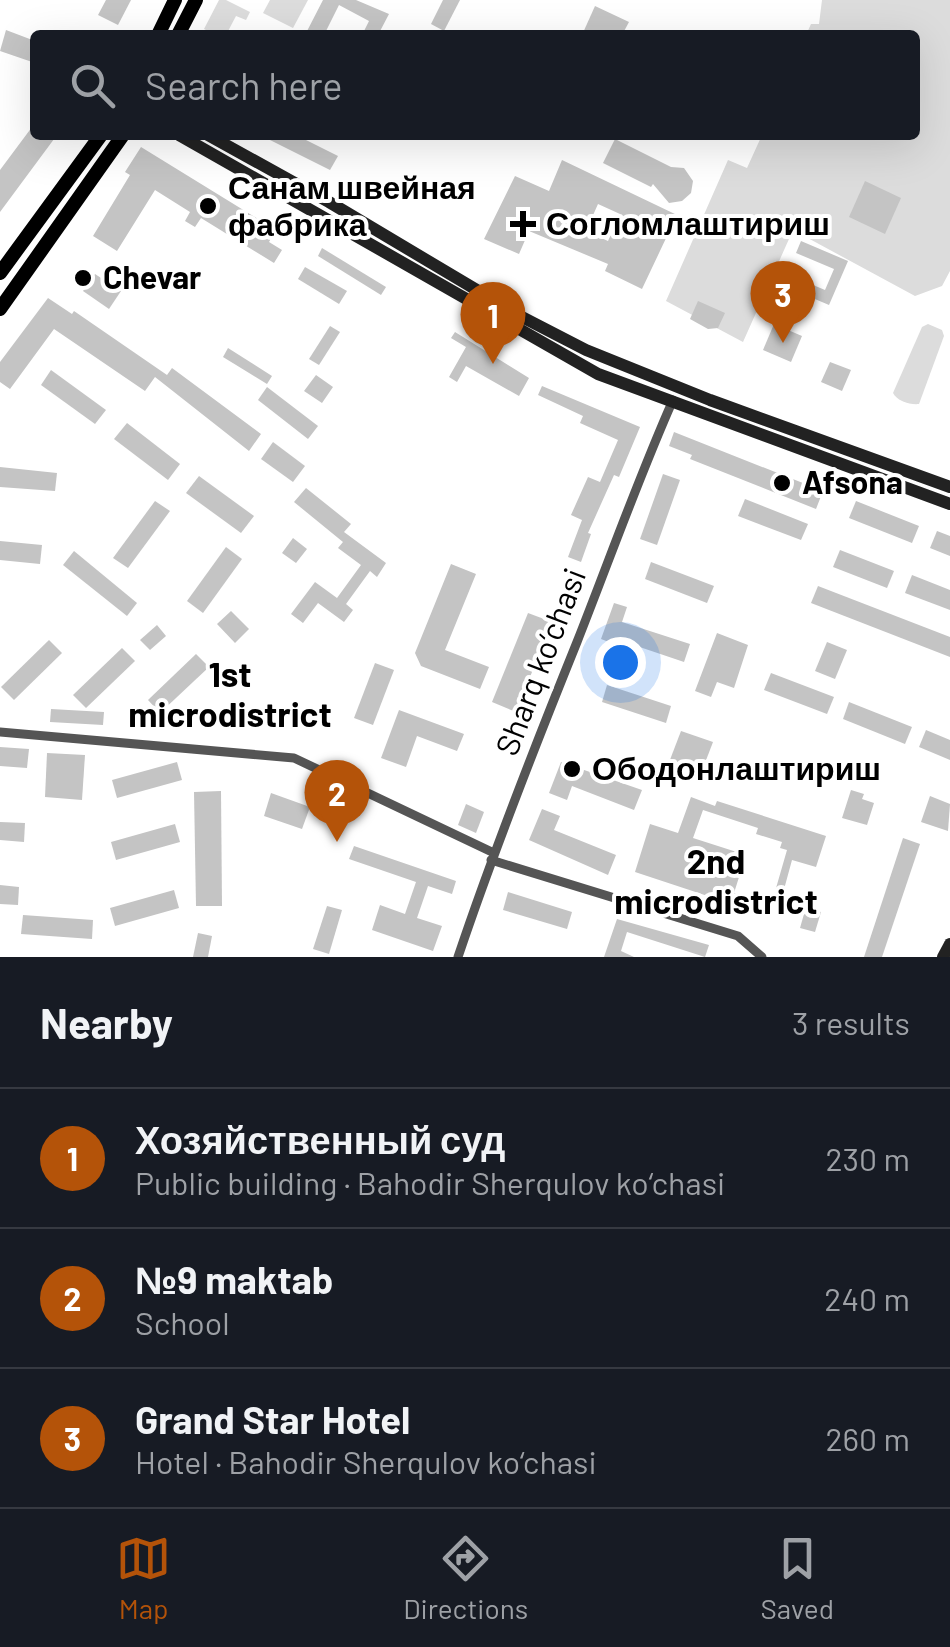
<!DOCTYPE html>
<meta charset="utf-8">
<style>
body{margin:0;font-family:Barlow,sans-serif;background:#242831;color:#f1f3f6}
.you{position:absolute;left:620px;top:662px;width:35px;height:35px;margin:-25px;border:8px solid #fff;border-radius:50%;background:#1a73e8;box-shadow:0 0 0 15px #1a73e833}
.badge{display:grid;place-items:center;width:65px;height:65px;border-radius:50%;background:#b45309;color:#fff;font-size:32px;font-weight:700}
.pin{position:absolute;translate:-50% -82px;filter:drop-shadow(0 2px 5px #0008)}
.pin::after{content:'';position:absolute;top:52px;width:35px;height:30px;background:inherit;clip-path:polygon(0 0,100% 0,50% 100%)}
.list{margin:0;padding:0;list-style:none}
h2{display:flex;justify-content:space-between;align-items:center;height:130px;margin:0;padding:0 40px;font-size:42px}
h2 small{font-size:32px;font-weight:400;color:#9ea1a6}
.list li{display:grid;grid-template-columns:65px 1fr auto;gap:30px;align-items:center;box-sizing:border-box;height:140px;padding:0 40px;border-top:2px solid #363941}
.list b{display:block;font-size:38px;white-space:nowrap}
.list p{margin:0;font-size:32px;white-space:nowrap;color:#9ea1a6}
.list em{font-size:32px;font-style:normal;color:#9ea1a6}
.icon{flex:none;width:55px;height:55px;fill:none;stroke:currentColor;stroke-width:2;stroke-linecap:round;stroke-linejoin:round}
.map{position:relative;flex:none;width:950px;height:957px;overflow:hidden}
.search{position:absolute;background:#171b24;box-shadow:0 10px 40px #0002;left:30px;right:30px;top:30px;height:110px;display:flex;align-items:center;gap:25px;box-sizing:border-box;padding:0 35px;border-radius:10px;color:#9ea1a6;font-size:38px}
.sheet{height:550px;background:#171b24}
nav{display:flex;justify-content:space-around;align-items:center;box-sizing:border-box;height:140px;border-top:2px solid #363941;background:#171b24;font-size:28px;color:#9ea1a6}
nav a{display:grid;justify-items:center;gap:5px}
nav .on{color:#b45309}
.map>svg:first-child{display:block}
</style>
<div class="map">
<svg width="950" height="957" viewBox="0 0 950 957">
<rect width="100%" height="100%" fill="#fff"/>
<!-- green -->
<g fill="#dcdcdc">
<polygon points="219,0 226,0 250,12 246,20 236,16 226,35 216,35 204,29"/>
<polygon points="270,0 308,0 293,28 263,13"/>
<polygon points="822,0 950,0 950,271 942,286 915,296 793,230 743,342 666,301 728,160 747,168 762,135 915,135 915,35 806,35 811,24 819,24"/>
<path d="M928,324l14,6 2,6 -25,68c-9,1 -22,-3 -26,-11l29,-66z"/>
</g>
<!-- building -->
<g fill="#c4c4c4" fill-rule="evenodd">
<polygon points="106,0 131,0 118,25 98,15"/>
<polygon points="323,0 356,0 389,14 378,35 362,35 369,21 339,5 324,35 305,35"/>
<polygon points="443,0 460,0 444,31 431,24"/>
<polygon points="595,6 629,22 622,35 582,35"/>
<polygon points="6,30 35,41 35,63 0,51"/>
<polygon points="35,123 35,135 57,135 0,212 0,170"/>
<polygon points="260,135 296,135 338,156 330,170"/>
<polygon points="615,139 671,167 684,168 693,181 691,193 682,201 669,203 653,184 651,187 603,163"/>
<polygon points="141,147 276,230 269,242 282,250 274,263 201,218 195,227 185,221 190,212 155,190 117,251 93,236 130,175 125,172"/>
<path d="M562,160l115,55 -35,74 -37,-18 3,-7 -79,-33 -10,23 -35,-15 31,-63 34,15zM598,204l22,10 -12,27 -22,-10z"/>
<polygon points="865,181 901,198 885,234 849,217"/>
<polygon points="801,241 848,261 829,305 782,285 787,274 825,290 834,269 796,253"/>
<polygon points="322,248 386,287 381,295 318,256"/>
<polygon points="305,267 347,291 339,304 298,279"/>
<polygon points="95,274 121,291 109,309 83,291"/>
<polygon points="48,298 72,314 74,311 167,375 172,368 261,434 249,451 155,377 145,391 54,329 10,389 0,382 0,362"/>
<polygon points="698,301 725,313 718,328 708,329 690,319"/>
<polygon points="774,324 802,336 791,362 763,350"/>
<polygon points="330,326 340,332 319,365 309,359"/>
<polygon points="455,332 529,378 519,396 466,366 457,382 449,377 466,347 451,338"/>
<polygon points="228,348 272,376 267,384 223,357"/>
<polygon points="830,362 851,370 842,391 821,382"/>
<polygon points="51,370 106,410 95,424 41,385"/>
<polygon points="316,375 333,387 322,403 304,391"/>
<polygon points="542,386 640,427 619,477 614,475 588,533 591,534 581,562 568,557 582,520 571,515 588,477 600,482 618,440 580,423 583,416 538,395"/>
<polygon points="267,387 318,426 308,439 258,400"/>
<polygon points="127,423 180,464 168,480 114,439"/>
<polygon points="674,432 823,491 816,509 690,459 692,455 669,446"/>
<polygon points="273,442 305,466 293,482 261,459"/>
<polygon points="0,467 57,473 55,491 0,487"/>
<polygon points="663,474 680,480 657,545 640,539"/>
<polygon points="199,476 254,516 241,533 186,493"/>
<polygon points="306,488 351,524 344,532 386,563 377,577 370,571 346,604 353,610 344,622 318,603 303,623 291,614 315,582 337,598 361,565 338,548 343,542 294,502"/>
<polygon points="745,499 808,524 801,540 738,516"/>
<polygon points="155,501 170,511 128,568 113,558"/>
<polygon points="856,501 919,526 912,543 849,518"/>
<polygon points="937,531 950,536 950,556 930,548"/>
<polygon points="293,538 307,549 296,563 282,553"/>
<polygon points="0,541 42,545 40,564 0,560"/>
<polygon points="226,547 242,559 203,613 187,601"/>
<polygon points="840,550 894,571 887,588 833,567"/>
<polygon points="74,551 137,603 127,616 63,565"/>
<polygon points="651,562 714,586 707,603 645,579"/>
<polygon points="451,564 476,574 445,650 489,667 480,689 421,666 415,653"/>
<polygon points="912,575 950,590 950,610 905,593"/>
<polygon points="818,586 950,637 950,657 811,603"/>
<polygon points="614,603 627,607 622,622 690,644 684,662 616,639 614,644 601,639"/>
<polygon points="231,611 249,629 235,643 217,624"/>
<polygon points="528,613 552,622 516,712 492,702"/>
<polygon points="157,625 166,636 150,650 140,640"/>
<polygon points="717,633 748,645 734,688 717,682 711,697 695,691"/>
<polygon points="49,640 62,653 14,700 1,687"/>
<polygon points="827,642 847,650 835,679 815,671"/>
<polygon points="122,648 135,661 86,708 73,695"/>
<polygon points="196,654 209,667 160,713 148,700"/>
<polygon points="375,663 394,670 373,725 354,718"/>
<polygon points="771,673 834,697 827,714 764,690"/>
<polygon points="607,685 671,706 666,723 602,702"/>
<polygon points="849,702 912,727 905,744 843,719"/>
<polygon points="51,709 104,712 103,725 50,722"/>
<polygon points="399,710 464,734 457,751 417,736 406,767 381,758"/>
<polygon points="926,730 950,740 950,760 919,747"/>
<polygon points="681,731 713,742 700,776 668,765"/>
<polygon points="0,747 29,749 27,768 0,766"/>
<polygon points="47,753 85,755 82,800 45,797"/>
<polygon points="177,762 182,780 117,798 112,780"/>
<polygon points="561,762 642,790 634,810 572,786 567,800 549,793"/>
<polygon points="851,790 864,794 862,799 874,803 867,825 842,818"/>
<polygon points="221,791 222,906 196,906 194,792"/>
<polygon points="271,793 310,807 302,829 264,816"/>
<polygon points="930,796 950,804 948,831 921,822"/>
<polygon points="691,797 715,806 717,801 826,836 816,867 792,860 780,904 772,902 787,850 780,848 782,842 756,834 758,828 703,810 693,838 746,855 734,893 753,898 750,910 635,872 650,824 678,833"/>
<polygon points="466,804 484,812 476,833 458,825"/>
<polygon points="542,809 560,816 554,830 616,855 608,875 529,840"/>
<polygon points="0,822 25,823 24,842 0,840"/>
<polygon points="175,824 180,842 116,860 111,842"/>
<polygon points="903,838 920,844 882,957 864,957"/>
<polygon points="354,846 456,881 452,894 428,886 417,918 442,926 433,951 372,930 380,905 405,914 416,882 349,859"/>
<polygon points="0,885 19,887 18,905 0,904"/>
<polygon points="174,890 179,908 115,926 110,908"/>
<polygon points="508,892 572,912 567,929 503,910"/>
<polygon points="327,906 342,910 329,954 313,949"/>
<polygon points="806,907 821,912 815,932 800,928"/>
<polygon points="23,915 93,920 92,939 21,934"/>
<polygon points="617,919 709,945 705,957 627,932 621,951 634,957 604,957"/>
<polygon points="198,933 212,936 208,957 193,957"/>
</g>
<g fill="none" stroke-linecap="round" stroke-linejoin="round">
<!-- street -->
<g stroke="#555" stroke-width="9">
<polyline points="0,732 294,758 494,853"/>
<polyline points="491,860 738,936 762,957"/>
<path d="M458,957c36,-107 77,-211 119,-315 32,-81 61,-163 96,-242"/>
</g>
<!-- secondary -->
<g stroke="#222" stroke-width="12">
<polyline points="179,135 598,374 950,504"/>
<polyline points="208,135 329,202 522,317 586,350 710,400 950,487"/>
<polyline points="943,957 950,944"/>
</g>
<!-- primary -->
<g stroke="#000" stroke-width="14">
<polyline points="158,35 175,0"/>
<polyline points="178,35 196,0"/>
<polyline points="0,273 101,135"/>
<polyline points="0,309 123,135"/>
</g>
</g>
<!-- markers -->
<g fill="#000" stroke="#fff" stroke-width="4">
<circle cx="208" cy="206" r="10"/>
<path d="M518 209h10v10h10v10h-10v10h-10v-10h-10v-10h10z"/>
<circle cx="83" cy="278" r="10"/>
<circle cx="782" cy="483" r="10"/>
<circle cx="572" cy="769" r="10"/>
</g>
<g text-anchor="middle" stroke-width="8" stroke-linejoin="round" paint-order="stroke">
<!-- poi labels -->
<g font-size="32" font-weight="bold" fill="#000" stroke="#fff" text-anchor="start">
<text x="228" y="199">Санам швейная<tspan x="228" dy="37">фабрика</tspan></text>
<text x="546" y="235">Согломлаштириш</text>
<text x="103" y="289">Chevar</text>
<text x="802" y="494">Afsona</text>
<text x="592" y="780">Ободонлаштириш</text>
</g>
<!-- street labels -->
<g font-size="32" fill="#000" stroke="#fff">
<text transform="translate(541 662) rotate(-69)" y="11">Sharq ko‘chasi</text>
</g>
<!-- neighbourhood labels -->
<g font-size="35" font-weight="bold" fill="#000" stroke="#fff">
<text x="230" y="687">1st<tspan x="230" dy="40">microdistrict</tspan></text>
<text x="716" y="874">2nd<tspan x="716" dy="40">microdistrict</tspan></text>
</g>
</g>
</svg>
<div class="you"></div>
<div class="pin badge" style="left:493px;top:364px">1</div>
<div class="pin badge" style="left:337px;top:842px">2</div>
<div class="pin badge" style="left:783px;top:343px">3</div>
<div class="search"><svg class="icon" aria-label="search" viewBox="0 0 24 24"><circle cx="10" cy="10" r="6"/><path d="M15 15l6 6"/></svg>Search here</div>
</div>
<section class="sheet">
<h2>Nearby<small>3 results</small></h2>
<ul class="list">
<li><span class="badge">1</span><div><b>Хозяйственный суд</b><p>Public building · Bahodir Sherqulov ko‘chasi</p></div><em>230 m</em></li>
<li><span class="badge">2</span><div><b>№9 maktab</b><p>School</p></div><em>240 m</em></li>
<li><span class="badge">3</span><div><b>Grand Star Hotel</b><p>Hotel · Bahodir Sherqulov ko‘chasi</p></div><em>260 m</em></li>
</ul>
</section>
<nav>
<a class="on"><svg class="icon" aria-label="map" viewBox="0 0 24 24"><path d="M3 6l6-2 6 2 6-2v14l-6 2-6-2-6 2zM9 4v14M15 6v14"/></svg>Map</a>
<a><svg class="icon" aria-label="directions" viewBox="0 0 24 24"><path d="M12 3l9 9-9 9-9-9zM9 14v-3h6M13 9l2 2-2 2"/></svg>Directions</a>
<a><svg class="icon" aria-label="saved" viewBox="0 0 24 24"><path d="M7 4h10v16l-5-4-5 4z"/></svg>Saved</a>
</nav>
